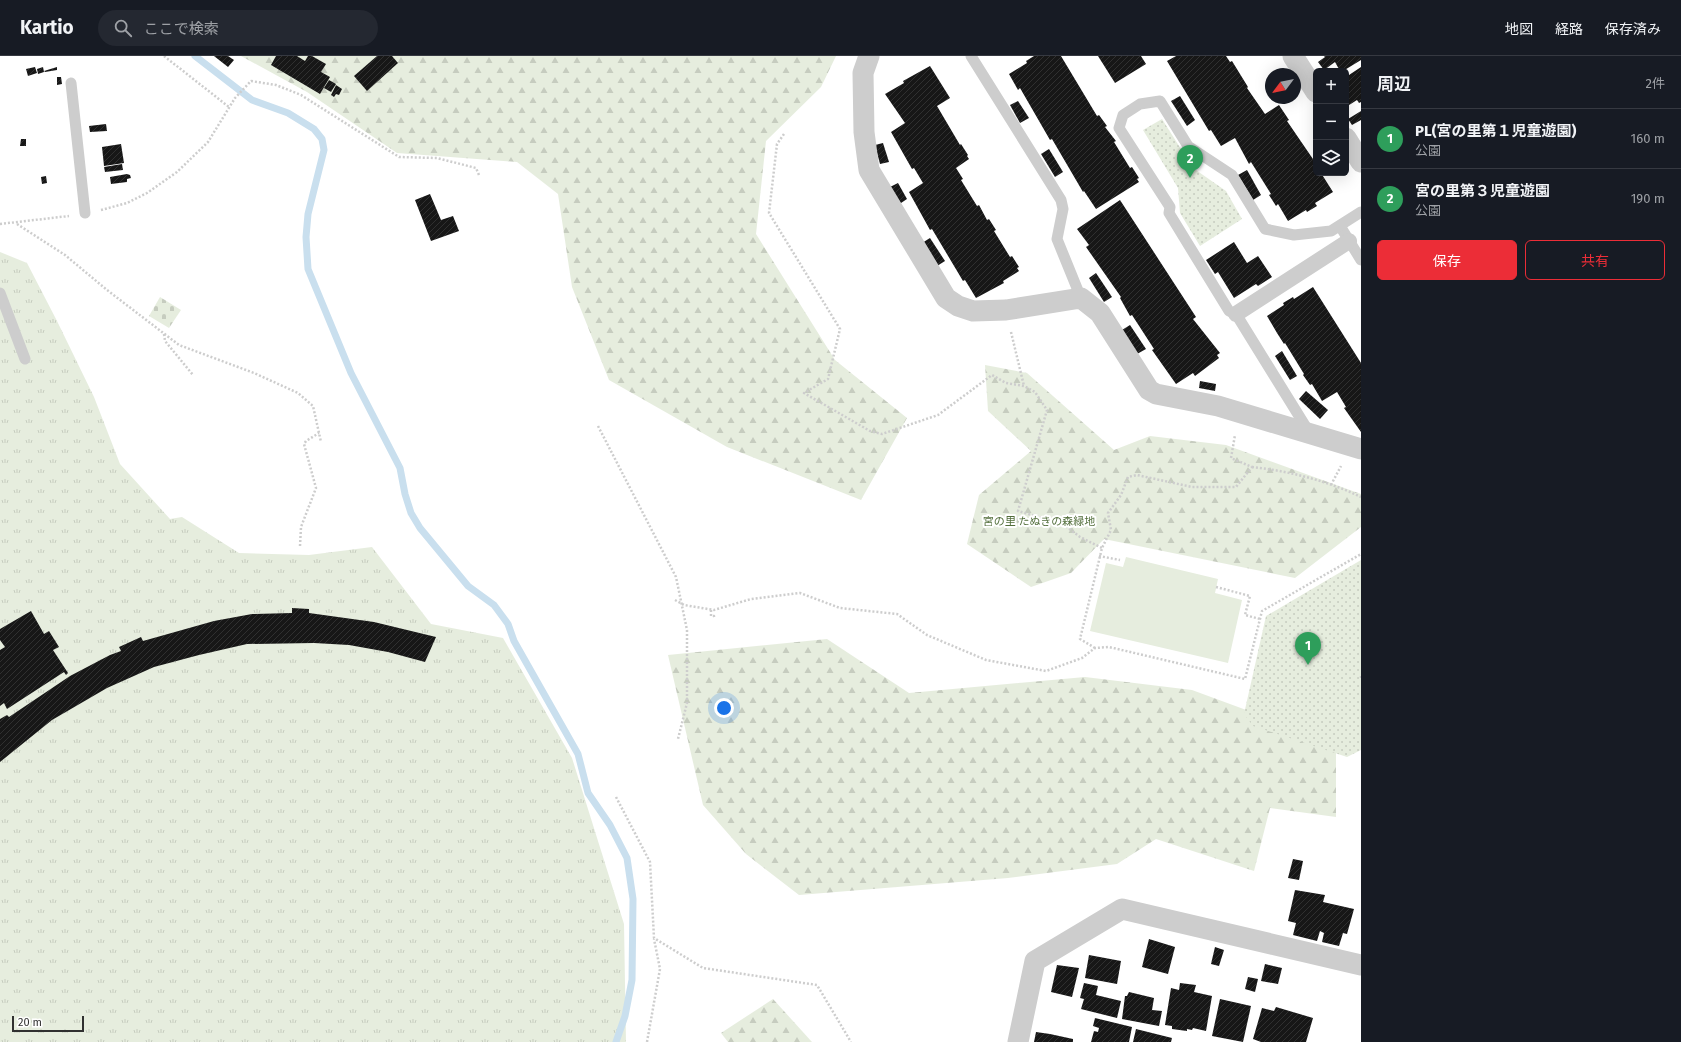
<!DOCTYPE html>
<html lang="ja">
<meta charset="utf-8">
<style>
body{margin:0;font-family:"Fira Sans","Noto Sans JP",sans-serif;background:#242831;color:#f1f3f6}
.controls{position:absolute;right:12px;top:12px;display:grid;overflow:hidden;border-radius:6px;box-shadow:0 4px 16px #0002}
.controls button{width:36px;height:36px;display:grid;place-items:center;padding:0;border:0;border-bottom:1px solid #363941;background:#171b24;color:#f1f3f6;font:20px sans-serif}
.compass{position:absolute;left:1265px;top:12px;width:36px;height:36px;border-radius:50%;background:#171b24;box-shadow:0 4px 16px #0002;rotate:238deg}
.scale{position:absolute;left:12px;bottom:10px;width:72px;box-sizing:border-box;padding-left:4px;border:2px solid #303030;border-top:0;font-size:11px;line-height:14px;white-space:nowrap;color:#303030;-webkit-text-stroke:3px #fff;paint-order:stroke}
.you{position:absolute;left:724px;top:652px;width:14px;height:14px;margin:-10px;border:3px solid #fff;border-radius:50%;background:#1a73e8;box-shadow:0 0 0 6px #1a73e833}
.badge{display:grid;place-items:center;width:26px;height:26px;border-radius:50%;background:#ec2d37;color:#fff;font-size:13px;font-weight:700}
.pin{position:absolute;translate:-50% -33px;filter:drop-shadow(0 1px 2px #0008)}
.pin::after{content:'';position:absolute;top:21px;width:14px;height:12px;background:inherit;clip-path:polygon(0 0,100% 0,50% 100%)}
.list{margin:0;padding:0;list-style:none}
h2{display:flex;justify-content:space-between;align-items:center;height:52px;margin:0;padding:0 16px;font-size:17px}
h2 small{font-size:13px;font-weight:400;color:#9ea1a6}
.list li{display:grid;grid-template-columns:26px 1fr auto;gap:12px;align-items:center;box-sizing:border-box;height:60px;padding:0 16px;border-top:1px solid #363941}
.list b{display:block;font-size:15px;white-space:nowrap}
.list p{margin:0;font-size:13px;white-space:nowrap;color:#9ea1a6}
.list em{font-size:13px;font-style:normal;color:#9ea1a6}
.actions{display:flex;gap:8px;padding:12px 16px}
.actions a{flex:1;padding:9px 0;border:1px solid #ec2d37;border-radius:6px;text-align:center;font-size:14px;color:#ec2d37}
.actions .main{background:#ec2d37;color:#fff}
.icon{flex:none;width:22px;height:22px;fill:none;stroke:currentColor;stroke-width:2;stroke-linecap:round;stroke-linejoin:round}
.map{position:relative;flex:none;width:1361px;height:986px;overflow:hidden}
header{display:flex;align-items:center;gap:24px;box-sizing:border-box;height:56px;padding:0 20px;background:#171b24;border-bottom:1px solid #363941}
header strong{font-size:19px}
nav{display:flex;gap:22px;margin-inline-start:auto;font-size:14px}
.search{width:280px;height:36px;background:#242831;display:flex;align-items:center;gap:10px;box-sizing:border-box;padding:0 14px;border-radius:22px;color:#9ea1a6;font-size:15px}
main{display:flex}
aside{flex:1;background:#171b24}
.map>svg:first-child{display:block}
</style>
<header>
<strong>Kartio</strong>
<div class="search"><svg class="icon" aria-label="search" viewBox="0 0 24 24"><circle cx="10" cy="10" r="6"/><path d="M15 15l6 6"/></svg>ここで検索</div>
<nav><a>地図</a><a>経路</a><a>保存済み</a></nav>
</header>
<main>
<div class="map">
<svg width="1361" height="986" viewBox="0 0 1361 986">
<defs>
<pattern id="grass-tufts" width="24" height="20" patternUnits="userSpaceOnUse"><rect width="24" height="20" fill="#e6edde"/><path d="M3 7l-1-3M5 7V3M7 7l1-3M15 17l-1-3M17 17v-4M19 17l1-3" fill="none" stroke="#c6ccbf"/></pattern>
<pattern id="forest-firs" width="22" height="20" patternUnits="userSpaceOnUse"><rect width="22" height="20" fill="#e6edde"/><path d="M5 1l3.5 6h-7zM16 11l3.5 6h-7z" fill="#c6ccbf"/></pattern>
<pattern id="cemetery-stones" width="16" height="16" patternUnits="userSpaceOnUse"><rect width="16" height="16" fill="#e6edde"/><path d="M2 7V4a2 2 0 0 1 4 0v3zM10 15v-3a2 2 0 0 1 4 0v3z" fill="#c6ccbf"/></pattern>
<pattern id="park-dots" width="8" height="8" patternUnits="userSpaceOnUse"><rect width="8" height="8" fill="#e6edde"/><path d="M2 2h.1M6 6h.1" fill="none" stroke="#c6ccbf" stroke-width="1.8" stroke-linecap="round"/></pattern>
<pattern id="building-hatch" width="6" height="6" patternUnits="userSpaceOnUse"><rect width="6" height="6" fill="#171717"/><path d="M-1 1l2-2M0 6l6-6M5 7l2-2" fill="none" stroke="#303030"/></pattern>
</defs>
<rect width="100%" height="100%" fill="#fff"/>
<!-- grass -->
<polygon fill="url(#grass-tufts)" points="0,196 27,207 57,265 94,341 120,408 170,463 182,461 239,497 309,499 372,491 431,568 503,582 572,702 624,868 626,986 0,986"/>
<!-- forest -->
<g fill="url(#forest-firs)">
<polygon points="241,0 836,0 821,31 766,85 756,178 835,304 907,362 861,444 727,391 609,324 572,231 558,138 517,106 397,97 307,36"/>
<polygon points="985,309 1027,317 1114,394 1150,380 1226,389 1361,438 1361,471 1295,522 1104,483 1071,517 1031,531 967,488 979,439 1031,395 988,355"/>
<polygon points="827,583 909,637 1085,621 1192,634 1336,687 1336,761 1270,752 1254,815 1156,783 1117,808 1008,822 799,839 746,798 703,749 668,599"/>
<polygon points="773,943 812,986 728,986 721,977"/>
</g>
<!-- cemetery -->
<polygon fill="url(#cemetery-stones)" points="160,241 181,254 169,272 149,260"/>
<!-- park -->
<g fill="url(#park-dots)">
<polygon points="1162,63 1193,112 1226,135 1242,163 1200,190 1180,157 1178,132 1143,74"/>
<polygon points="1361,504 1361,694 1347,701 1253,670 1244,658 1266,560"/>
</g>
<!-- garden -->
<polygon fill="#e6edde" points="1126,501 1218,523 1215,537 1242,544 1228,607 1090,575 1106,507 1123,511"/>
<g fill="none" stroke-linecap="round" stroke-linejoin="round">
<!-- stream -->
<polyline stroke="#c9dfee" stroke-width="7" points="195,0 252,44 288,57 314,73 322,83 324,94 308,158 306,181 308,213 351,317 400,412 405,438 411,457 420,472 468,530 494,549 508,568 514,585 578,698 588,737 610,769 627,802 633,843 632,924 625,960 616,986"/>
</g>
<!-- building -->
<g fill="url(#building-hatch)">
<polygon points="214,0 228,0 234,4 228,11"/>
<polygon points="276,0 297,0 305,5 308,0 312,0 326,8 321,16 330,21 320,38 271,9"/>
<polygon points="377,0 392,0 398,7 367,35 354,20"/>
<polygon points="1034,0 1061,0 1097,60 1099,59 1107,70 1105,71 1116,85 1114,86 1130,112 1132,111 1139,122 1137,123 1139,126 1096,153 1084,135 1083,136 1052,83 1050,84 1020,32 1018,34 1009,18 1027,7 1026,5"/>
<polygon points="1098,0 1141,0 1146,8 1115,27"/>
<polygon points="1176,0 1226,0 1230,6 1232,5 1248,31 1247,32 1265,58 1279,49 1289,64 1287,65 1315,106 1316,117 1321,117 1333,136 1315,147 1317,150 1307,156 1306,154 1288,165 1278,148 1276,150 1269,139 1271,138 1251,106 1249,108 1235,82 1221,90 1211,74 1209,75 1167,5"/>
<polygon points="1324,0 1361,0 1361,4 1343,15 1340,15 1335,6 1324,14 1318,6 1325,1"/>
<polygon points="930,10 950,42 937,50 960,89 961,88 968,99 967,100 969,103 956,112 963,123 961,124 977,150 979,149 987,164 989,163 996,174 994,175 1010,201 1012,200 1019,211 1017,212 1019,215 1003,225 1004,227 976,242 965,224 963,225 932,173 930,174 909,136 923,127 914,112 912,113 891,76 905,67 885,38 904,27 903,25"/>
<polygon points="35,11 37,17 28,20 26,13"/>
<polygon points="43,11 44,16 38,18 37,13"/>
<polygon points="57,11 57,14 45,16 44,15"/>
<polygon points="1361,11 1361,46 1359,47 1357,44 1346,51 1346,21"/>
<polygon points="57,21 61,21 62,28 57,29"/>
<polygon points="329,24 336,28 331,36 324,32"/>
<polygon points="336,29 342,33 339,39 336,38 334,41 331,39"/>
<polygon points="1180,40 1195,64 1187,70 1171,45"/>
<polygon points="1018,45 1029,62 1020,67 1010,49"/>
<polygon points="1361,55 1361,64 1352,69 1348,63"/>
<polygon points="106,68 107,75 90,76 89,70"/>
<polygon points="21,83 26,83 26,90 20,90"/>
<polygon points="883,87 889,106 880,108 875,89"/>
<polygon points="121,88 124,107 104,110 102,91"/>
<polygon points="1049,93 1063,116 1055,121 1041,98"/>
<polygon points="122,108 123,114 105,116 104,111"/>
<polygon points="1247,114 1261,139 1253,144 1238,119"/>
<polygon points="127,118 130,119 131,122 127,123 127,126 111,128 110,121"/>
<polygon points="46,120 47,127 42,128 41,121"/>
<polygon points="898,127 907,143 898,149 888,132"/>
<polygon points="430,138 441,164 453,160 459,175 431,185 415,144"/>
<polygon points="1120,144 1196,261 1193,263 1220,297 1217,299 1219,302 1195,320 1193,317 1176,328 1152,294 1154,293 1132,259 1130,260 1120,242 1121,241 1086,191 1089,189 1077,173"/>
<polygon points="930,182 945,205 937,210 922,187"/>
<polygon points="1234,186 1247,207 1258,200 1272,221 1258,230 1256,228 1234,242 1218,216 1215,218 1206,204"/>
<polygon points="1096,217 1112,241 1104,246 1089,222"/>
<polygon points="1313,231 1361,307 1361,376 1344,352 1346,351 1337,336 1322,345 1312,328 1310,329 1303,319 1304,318 1285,287 1284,288 1277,277 1267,260 1284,249 1283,247 1293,241 1294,243"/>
<polygon points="1130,269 1146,293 1137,298 1122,274"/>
<polygon points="1282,295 1297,320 1290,324 1275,300"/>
<polygon points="1200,325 1216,328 1215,335 1199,332"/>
<polygon points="1306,335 1328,354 1320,363 1299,343"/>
<polygon points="292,552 309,553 309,557 374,566 436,581 425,606 388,596 349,589 314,587 247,588 199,599 154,611 107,632 52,664 0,706 0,663 7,659 9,661 70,620 110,599 121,595 119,591 141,581 143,585 214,565 252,558 292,557"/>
<polygon points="31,555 44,578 49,575 59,591 53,594 68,617 66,619 64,616 7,653 4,647 0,650 0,594 5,591 0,584 0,573"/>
<polygon points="1293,803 1303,805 1299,824 1288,822"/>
<polygon points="1295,834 1325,839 1323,846 1354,853 1347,878 1343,877 1339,890 1322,886 1324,877 1320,875 1317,885 1293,879 1296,867 1288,865"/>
<polygon points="1149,883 1175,891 1168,918 1142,911"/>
<polygon points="1215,891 1224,894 1219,910 1211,908"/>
<polygon points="1089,899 1121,905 1117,928 1085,922"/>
<polygon points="1265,908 1282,912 1278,928 1261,925"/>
<polygon points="1057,909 1079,912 1072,941 1051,936"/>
<polygon points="1248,921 1258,923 1255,936 1245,933"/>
<polygon points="1084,927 1098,930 1096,939 1121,945 1117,962 1081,953 1084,943 1080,942"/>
<polygon points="1180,927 1196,929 1194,936 1212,940 1206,975 1193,972 1192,974 1187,973 1187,975 1172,973 1172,970 1165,969 1171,932 1179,934"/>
<polygon points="1129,936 1154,942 1152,954 1162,955 1159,970 1122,963 1125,940 1127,940"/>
<polygon points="1220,943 1251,950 1243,986 1212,980"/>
<polygon points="1276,951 1313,962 1306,986 1261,986 1253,983 1262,952 1274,955"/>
<polygon points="1095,962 1132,971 1129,986 1091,986 1094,975 1098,976 1099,972 1093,970"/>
<polygon points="1136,973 1172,982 1171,986 1133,986"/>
<polygon points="1036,976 1050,978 1073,983 1073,986 1034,986"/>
</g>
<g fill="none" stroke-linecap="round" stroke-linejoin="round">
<!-- path -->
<g stroke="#cdcdcd" stroke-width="2.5" stroke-dasharray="2 2" stroke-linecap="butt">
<polyline points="164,0 229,51"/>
<polyline points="784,78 777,88 769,157 840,273 828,323 804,337 870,375 882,378 938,359 992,319 1006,327 1024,330 1035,336 1047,354 1018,455 1063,468 1080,481 1102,492"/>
<polyline points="101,154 127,147 147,137 177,116 208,86 235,42 251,25 276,29 301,39 399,101 437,102 476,112 479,119"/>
<polyline points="0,168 69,160"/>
<polyline points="17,168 65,199 107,234 179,289 254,317 298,337 313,350 321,386"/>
<polyline points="1011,276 1024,330"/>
<polyline points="164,278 165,285 193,319"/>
<polyline points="598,370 676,521 687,574 687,647 678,683"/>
<path d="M1252,411c37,4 76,14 109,30"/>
<polyline points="1331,429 1341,410"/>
<polyline points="300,490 301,471 316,432 304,388 306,385 319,377"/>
<polyline points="1099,500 1120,504"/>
<polyline points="1216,531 1250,540 1245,559 1260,563"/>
<polyline points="675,544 684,549 714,554 751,543 800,537 840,552 897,558 927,579 986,604 1046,615 1082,602 1095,592 1109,591 1245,623 1262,555 1361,498"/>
<polyline points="711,554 711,560 714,560 714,563"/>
<polyline points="1095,592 1080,583 1102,492 1111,474 1108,457 1121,439 1128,421 1137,419 1192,431 1236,431 1252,411 1231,402 1235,379"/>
<polyline points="1361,622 1361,620"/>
<polyline points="616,741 650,806 654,882 703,912 817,929 851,986"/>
<polyline points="647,986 660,913 654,883"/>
</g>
<!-- service -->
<g stroke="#cdcdcd" stroke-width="11">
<polyline points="971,0 1061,144 1063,153 1057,183 1081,242"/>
<polyline points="71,27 85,157"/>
<polyline points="1340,170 1361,204"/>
<polyline points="0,237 25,303"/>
<polyline points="1309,376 1236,258 1229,255 1169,157 1170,151 1119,72 1123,59 1140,48 1160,45 1188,90 1232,119 1265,173 1294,179 1331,175 1361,156"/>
</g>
<!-- pedestrian -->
<polyline stroke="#cdcdcd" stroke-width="16" points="1236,258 1349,185"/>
<!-- minor -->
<g stroke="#cdcdcd" stroke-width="21">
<polyline points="869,0 863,17 864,76 869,114 946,242 958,250 973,255 1006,254 1081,242 1100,257 1149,334 1156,338 1218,350 1361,393"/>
<polyline points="1293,0 1316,36"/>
<polyline points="1346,82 1361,106"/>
<polyline points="1018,986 1035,905 1122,853 1361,909"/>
</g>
</g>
<g text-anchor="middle" stroke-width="4" stroke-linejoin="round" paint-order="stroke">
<!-- park labels -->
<g font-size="11" fill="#526e3b" stroke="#fff">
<text x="1039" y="469">宮の里 たぬきの森緑地</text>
</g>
</g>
</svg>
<div class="controls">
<button>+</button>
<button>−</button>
<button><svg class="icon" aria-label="layers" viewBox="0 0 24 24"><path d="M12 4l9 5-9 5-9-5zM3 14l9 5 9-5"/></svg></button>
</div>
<svg class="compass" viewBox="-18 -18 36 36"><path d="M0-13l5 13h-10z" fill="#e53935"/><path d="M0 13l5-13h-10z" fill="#9ea1a6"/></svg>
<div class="scale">20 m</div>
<div class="you"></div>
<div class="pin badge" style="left:1308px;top:609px;background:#2e9e5b">1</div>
<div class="pin badge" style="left:1190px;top:122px;background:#2e9e5b">2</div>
</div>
<aside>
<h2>周辺<small>2件</small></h2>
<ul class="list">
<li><span class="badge" style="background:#2e9e5b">1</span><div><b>PL(宮の里第１児童遊園)</b><p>公園</p></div><em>160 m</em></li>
<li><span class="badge" style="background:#2e9e5b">2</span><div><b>宮の里第３児童遊園</b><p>公園</p></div><em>190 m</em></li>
</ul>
<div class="actions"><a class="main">保存</a><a>共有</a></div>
</aside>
</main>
